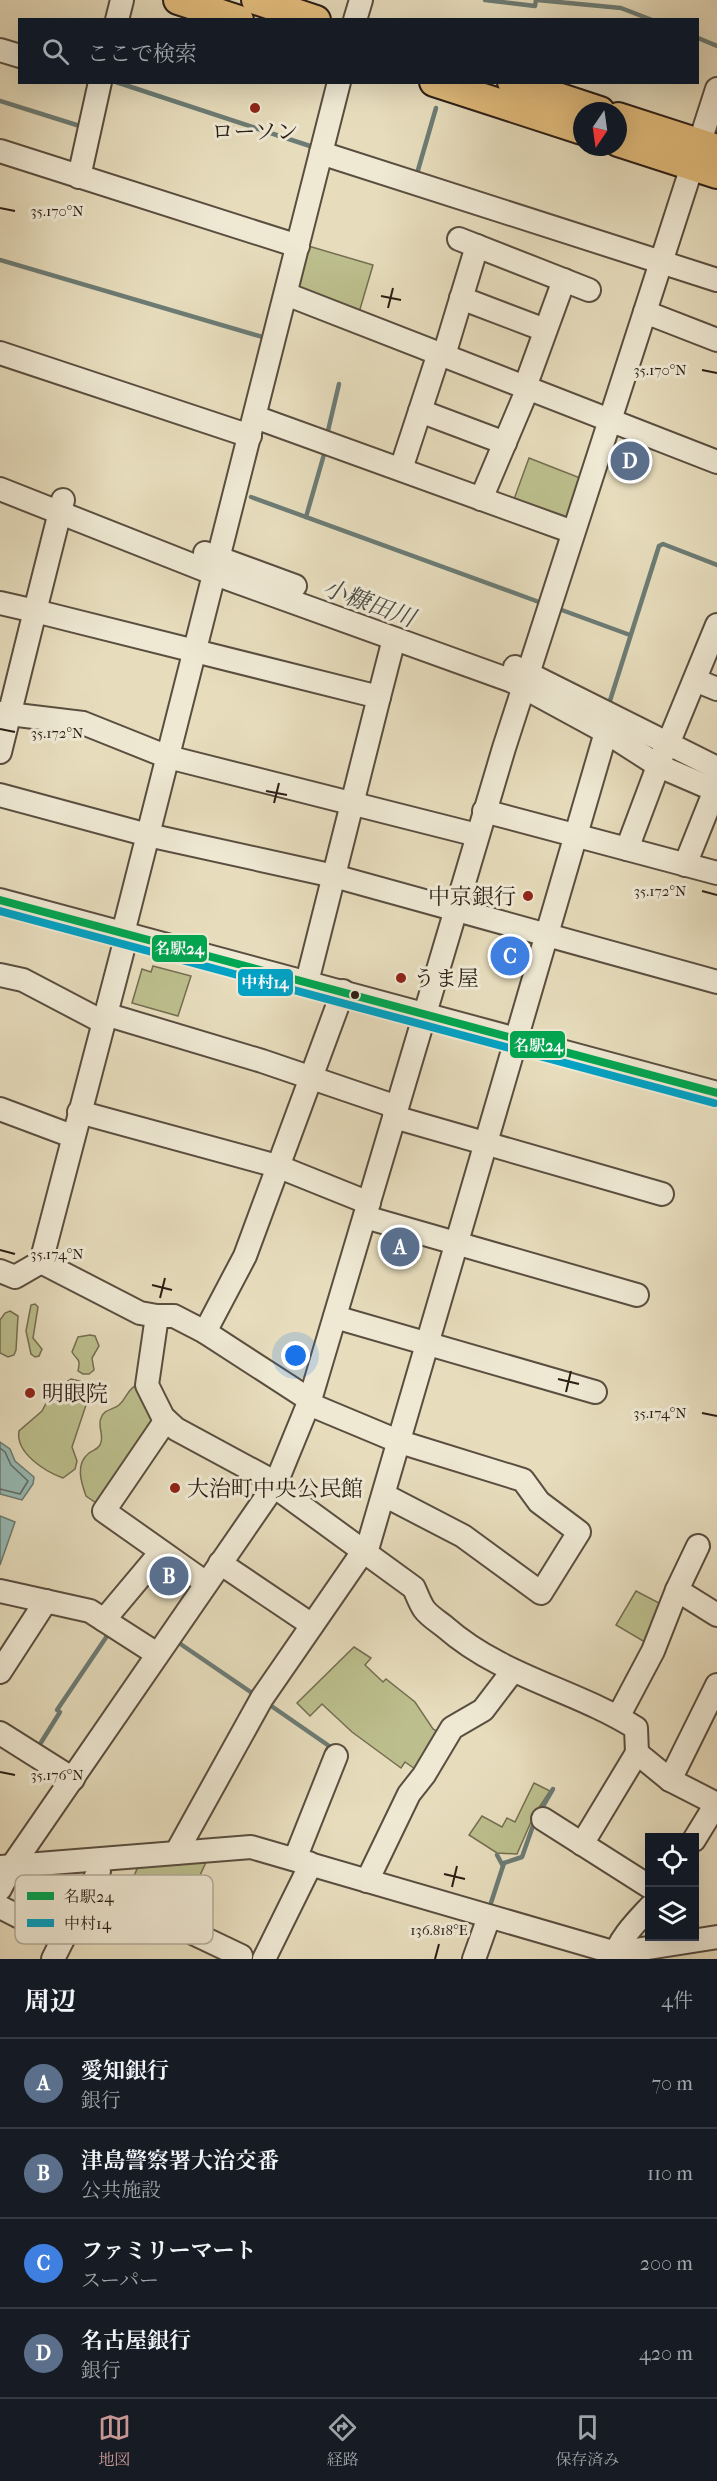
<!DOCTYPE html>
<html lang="ja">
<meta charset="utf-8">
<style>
body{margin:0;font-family:"IM FELL French Canon","Noto Serif JP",serif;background:#20242c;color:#f1f3f6}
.controls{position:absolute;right:18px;bottom:18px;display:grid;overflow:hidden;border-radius:0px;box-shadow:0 6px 24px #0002}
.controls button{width:54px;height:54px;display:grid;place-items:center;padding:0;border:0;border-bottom:2px solid #363941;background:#171b24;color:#f1f3f6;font:30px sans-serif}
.compass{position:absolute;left:573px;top:102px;width:54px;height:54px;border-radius:50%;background:#171b24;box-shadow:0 6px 24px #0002;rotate:193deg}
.you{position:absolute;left:296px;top:1356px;width:21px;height:21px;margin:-15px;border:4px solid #fff;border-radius:50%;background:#1a73e8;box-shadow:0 0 0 9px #1a73e833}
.badge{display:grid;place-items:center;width:39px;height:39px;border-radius:50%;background:#c59692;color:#fff;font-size:20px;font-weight:700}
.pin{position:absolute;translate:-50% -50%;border:3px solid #fff;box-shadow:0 2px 6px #0006}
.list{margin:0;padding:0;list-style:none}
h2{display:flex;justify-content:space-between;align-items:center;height:78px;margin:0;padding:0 24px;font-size:26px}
h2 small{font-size:20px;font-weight:400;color:#9ea1a6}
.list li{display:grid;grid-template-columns:39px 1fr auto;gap:18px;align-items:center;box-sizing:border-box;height:90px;padding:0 24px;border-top:2px solid #363941}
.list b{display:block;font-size:22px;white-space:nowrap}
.list p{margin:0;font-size:20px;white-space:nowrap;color:#9ea1a6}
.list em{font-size:20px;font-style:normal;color:#9ea1a6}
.icon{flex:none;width:33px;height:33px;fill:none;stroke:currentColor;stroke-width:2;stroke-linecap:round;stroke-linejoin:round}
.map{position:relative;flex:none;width:717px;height:1959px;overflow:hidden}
.search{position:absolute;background:#171b24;box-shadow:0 6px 24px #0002;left:18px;right:18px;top:18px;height:66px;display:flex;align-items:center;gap:15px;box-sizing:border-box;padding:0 21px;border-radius:0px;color:#9ea1a6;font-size:22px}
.sheet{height:438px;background:#171b24}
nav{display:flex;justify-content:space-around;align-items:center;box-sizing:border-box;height:84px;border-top:2px solid #363941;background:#171b24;font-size:16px;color:#9ea1a6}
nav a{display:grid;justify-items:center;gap:3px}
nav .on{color:#c59692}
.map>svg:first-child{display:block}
</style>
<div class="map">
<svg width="717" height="1959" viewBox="0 0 717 1959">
<rect width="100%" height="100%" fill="#e7ddbd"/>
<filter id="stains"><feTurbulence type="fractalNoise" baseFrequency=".00333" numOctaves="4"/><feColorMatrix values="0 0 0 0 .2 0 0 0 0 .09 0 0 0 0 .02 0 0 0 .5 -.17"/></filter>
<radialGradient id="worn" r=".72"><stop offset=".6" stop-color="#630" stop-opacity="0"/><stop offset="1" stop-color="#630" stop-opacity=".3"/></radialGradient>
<!-- green -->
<g fill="#bcbf8d" stroke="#746e52" stroke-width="1.5">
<polygon points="305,245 373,265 358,316 297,292"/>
<polygon points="529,458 580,478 568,519 513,502"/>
<polygon points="153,966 191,976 178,1016 132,1003 142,969 151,972"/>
<polygon points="35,1304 38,1307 33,1338 42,1349 39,1356 35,1357 31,1354 26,1331 31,1305"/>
<polygon points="10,1311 18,1316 16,1350 14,1355 8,1357 0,1353 0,1320 5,1313"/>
<path d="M90,1335l5,1 4,10 -7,12 2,12 -5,4h-6l-5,-3c3,-14 -1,-10 -6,-19l6,-15z"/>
<path d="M71,1379l12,3 6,14 -17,51 5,14 -2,8 -12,9c-17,-6 -48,-25 -44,-47l23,-20 11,-21z"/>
<path d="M137,1385l21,30 -59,90 -13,-9c-5,-14 -11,-32 3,-43 4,-3 8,-3 11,-8 5,-10 -3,-18 1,-27 3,-9 12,-8 18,-13 8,-7 8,-16 18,-20z"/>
<polygon points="636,1591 663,1605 648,1644 616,1625"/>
<polygon points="354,1647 371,1658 365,1665 383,1682 386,1679 415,1702 433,1729 440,1733 418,1771 405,1762 401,1768 352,1732 322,1704 310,1716 297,1703"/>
<polygon points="534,1783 550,1791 534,1815 517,1854 497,1853 469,1835 482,1816 502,1827 507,1818 515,1822"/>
<polygon points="208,1858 188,1901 134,1876 140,1862"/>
</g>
<!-- water -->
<g fill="#97bbb5" stroke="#6c7c75" stroke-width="1.5">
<polygon points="0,1442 10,1449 15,1461 34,1477 33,1484 22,1500 0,1494"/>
<polygon points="0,1516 15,1522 0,1565"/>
</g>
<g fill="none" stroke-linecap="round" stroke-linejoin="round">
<!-- shore -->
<polyline stroke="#616c66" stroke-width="1.5" points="0,1448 5,1452 11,1465 28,1481 20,1494 0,1489"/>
<!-- stream -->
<g stroke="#6c7c75" stroke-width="4.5">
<polyline points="485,0 535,6 536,0"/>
<polyline points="537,0 621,8 652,20"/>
<polyline points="698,38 717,46"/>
<polyline points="116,82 313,147"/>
<polyline points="0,101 83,127"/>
<polyline points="416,177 436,108"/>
<polyline points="0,260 266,338 266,340"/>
<polyline points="327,435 339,384"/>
<polyline points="251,497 539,602"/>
<polyline points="306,517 325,451"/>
<polyline points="559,609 630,635"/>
<polyline points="608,707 659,546 663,544 717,565"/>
<polyline points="179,1643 255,1695"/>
<polyline points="267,1703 332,1748"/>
<polyline points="37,1749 60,1712 57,1710 107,1636"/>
<polyline points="539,1813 553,1789"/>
<polyline points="503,1866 504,1863 522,1857 535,1820"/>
<polyline points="489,1909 503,1866 497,1855"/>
</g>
<!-- minor casing -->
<g stroke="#5a4e40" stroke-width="26">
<g id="minor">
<polyline points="117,20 122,0"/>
<polyline points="355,20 361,0"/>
<polyline points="0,50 20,56"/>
<polyline points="0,151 298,246"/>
<polyline points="321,153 717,280"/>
<polyline points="79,177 100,82"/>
<polyline points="459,239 589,290"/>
<polyline points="286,294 717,462"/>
<polyline points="461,298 545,330"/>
<polyline points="645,312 717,340"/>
<polyline points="0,353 250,436"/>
<polyline points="444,355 477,246"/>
<polyline points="525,387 564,280"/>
<polyline points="420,411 505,443"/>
<polyline points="255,417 573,532"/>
<polyline points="401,469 439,353"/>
<polyline points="0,489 215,574 512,681 606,732 659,766 717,791"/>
<polyline points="481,499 528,388"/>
<polyline points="205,553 295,586"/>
<polyline points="0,603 35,611 63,500"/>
<polyline points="515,667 717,768"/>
<polyline points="695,680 717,689"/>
<polyline points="379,697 394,639"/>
<polyline points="0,713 83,723 168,757 477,835"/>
<polyline points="668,744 717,625"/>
<polyline points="0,752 35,611 379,697 307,982"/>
<polyline points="0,795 148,835 334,876 717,982"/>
<polyline points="484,811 717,873"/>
<polyline points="627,849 663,753"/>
<polyline points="685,865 715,790"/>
<polyline points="0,900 717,1093"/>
<polyline points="123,933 339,82"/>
<polyline points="127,934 41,1262 140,1313 157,1316 174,1316 205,1332 310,1400"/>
<polyline points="0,975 23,980 103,1022"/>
<polyline points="105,1014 262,1061 397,1107"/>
<polyline points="0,1109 72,1136"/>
<polyline points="79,1112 277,1166 369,1203"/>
<polyline points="394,1117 662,1194"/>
<polyline points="365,1217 637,1295"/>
<polyline points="0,1271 15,1277 41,1262"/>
<polyline points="157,1316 147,1385 163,1417 176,1429 276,1483"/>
<polyline points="335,1317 595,1392"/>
<polyline points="205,1332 245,1256 343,991"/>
<polyline points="309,1404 400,1442 523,1480 539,1502 579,1532 541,1593 463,1536 384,1495"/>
<polyline points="166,1420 104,1511 206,1583"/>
<path d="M274,1486l140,102c3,7 6,15 10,21 5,7 15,13 21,18 57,50 129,62 191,101l1,25 33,27 47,24"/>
<polyline points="220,1563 312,1625"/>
<polyline points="677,1590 717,1615"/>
<polyline points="0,1591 90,1611 157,1654"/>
<polyline points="104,1620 161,1552"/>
<polyline points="0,1672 46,1601"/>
<polyline points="618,1717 653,1651 677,1590 698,1546"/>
<polyline points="0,1733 73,1779"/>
<polyline points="670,1780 717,1685"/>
<polyline points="543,1819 650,1887"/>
<polyline points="694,1840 716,1804"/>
<polyline points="582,1844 637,1753"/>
<polyline points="176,1853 262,1698 360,1556 366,1553 606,732"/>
<polyline points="295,1859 336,1756"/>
<polyline points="1,1867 251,1847 616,1953 717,1937"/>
<polyline points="367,1881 409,1794 424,1775 452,1728 483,1710 512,1672"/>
<polyline points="92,1885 241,1956 239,1959"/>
<polyline points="0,1889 12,1866 276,1483 310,1400 504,748 717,89"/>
<polyline points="0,1907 63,1939 53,1959"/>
<polyline points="63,1939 99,1871"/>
<polyline points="264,1959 306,1874 309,1863"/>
<polyline points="474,1959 489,1917"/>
<path d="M614,1959c4,-19 23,-38 36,-52"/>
</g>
</g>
<!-- major casing -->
<g stroke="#2b1e16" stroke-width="32">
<g id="major">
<polyline points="178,0 239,20"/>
<polyline points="256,0 316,20"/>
<polyline points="434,82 582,130"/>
<polyline points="512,82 600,111"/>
<polyline points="618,117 717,149"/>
<polyline points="618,142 717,174"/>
</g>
</g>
<!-- minor -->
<use href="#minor" stroke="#efe9d4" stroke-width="22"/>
<!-- major -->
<use href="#major" stroke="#e4be7e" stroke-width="28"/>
<!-- bus-1 casing -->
<g stroke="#efe9d4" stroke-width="12">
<polyline id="bus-1" points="0,900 717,1093"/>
</g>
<!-- bus-2 casing -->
<g stroke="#efe9d4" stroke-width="12">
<polyline id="bus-2" points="0,911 714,1103"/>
</g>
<!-- bus-1 -->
<use href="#bus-1" stroke="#00a651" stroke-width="8"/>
<!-- bus-2 -->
<use href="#bus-2" stroke="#02a2c5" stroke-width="8"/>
</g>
<!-- ticks -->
<path fill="none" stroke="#2b1e16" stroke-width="2" d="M0,208l15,3M381,296l20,4M388,308l5,-20M702,370l15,3M0,729l15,3M266,791l21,4M274,803l5,-20M702,891l15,4M0,1250l15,4M152,1285l20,5M160,1298l5,-20M558,1379l21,5M566,1392l5,-21M702,1413l15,3M0,1772l15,3M444,1874l21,5M452,1887l5,-21M435,1959l4,-15"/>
<!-- markers -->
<g fill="#8f2418" stroke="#efe9d4" stroke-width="2">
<circle cx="255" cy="108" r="6"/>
<circle cx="528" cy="896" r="6"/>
<circle cx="401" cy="978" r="6"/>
<circle cx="30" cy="1393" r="6"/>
<circle cx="175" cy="1488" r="6"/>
</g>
<circle fill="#2b1e16" stroke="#efe9d4" stroke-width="2" cx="355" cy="995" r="5"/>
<g text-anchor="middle" stroke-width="6" stroke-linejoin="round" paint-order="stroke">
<!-- poi labels -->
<g font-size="22" fill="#2b1e16" stroke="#efe9d4" text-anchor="start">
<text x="255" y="139" text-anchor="middle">ローソン</text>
<text x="516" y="904" text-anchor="end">中京銀行</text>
<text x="413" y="986">うま屋</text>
<text x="42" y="1401">明眼院</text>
<text x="187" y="1496">大治町中央公民館</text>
</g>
<!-- water labels -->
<g font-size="24" font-style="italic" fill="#4b4d46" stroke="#efe9d4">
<text transform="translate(369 603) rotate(20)" y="8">小糠田川</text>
</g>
</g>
<!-- legend -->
<rect x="15" y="1875" width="198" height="69" rx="9" fill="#efe9d4" stroke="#b4ac9b" stroke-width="1.5"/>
<rect x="27" y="1892" width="27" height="8" fill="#00a651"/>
<rect x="27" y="1919" width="27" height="8" fill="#02a2c5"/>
<g font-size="16" fill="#2b1e16">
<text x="64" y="1902">名駅24</text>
<text x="64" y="1929">中村14</text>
</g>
<g font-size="15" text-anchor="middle" fill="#2b1e16" stroke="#efe9d4" stroke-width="6" stroke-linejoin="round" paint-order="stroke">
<text x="57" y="216">35.170°N</text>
<text x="660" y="375">35.170°N</text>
<text x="57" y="738">35.172°N</text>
<text x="660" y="896">35.172°N</text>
<text x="57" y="1259">35.174°N</text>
<text x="660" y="1418">35.174°N</text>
<text x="57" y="1780">35.176°N</text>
<text x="439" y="1935">136.818°E</text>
</g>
<g stroke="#efe9d4" stroke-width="2">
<rect x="151" y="934" width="57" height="29" rx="6" fill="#00a651"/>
<rect x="237" y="968" width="57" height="29" rx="6" fill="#02a2c5"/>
<rect x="509" y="1030" width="57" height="29" rx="6" fill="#00a651"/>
</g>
<g font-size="16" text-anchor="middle" font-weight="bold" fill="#fff">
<text x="179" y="954">名駅24</text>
<text x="265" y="988">中村14</text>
<text x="538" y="1051">名駅24</text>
</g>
<rect width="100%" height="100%" filter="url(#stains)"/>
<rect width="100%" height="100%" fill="url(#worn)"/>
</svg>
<div class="controls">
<button><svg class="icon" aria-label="locate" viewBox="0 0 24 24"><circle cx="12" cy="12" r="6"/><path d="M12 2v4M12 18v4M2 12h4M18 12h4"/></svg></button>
<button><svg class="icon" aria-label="layers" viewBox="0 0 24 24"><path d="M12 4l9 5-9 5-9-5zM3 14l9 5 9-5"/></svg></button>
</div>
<svg class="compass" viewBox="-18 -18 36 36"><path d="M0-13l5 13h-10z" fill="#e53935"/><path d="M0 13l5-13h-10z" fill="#9ea1a6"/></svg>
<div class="you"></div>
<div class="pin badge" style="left:400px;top:1247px;background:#5c6f8a">A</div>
<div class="pin badge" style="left:169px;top:1576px;background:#5c6f8a">B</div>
<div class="pin badge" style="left:510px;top:956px;background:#3f7fe0">C</div>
<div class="pin badge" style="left:630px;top:461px;background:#5c6f8a">D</div>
<div class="search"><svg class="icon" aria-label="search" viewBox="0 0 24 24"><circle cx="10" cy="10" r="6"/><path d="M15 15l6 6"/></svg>ここで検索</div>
</div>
<section class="sheet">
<h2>周辺<small>4件</small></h2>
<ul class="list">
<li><span class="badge" style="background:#5c6f8a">A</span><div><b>愛知銀行</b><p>銀行</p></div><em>70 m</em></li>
<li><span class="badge" style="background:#5c6f8a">B</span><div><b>津島警察署大治交番</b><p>公共施設</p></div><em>110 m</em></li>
<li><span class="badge" style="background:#3f7fe0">C</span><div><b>ファミリーマート</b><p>スーパー</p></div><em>200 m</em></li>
<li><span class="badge" style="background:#5c6f8a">D</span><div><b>名古屋銀行</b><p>銀行</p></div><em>420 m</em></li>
</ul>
</section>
<nav>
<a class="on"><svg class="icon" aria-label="map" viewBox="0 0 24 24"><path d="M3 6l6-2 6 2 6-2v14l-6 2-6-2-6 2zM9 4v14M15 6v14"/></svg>地図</a>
<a><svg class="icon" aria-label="directions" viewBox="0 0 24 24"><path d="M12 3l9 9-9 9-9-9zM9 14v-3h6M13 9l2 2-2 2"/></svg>経路</a>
<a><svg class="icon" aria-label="saved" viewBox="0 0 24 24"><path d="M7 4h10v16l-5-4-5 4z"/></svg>保存済み</a>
</nav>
